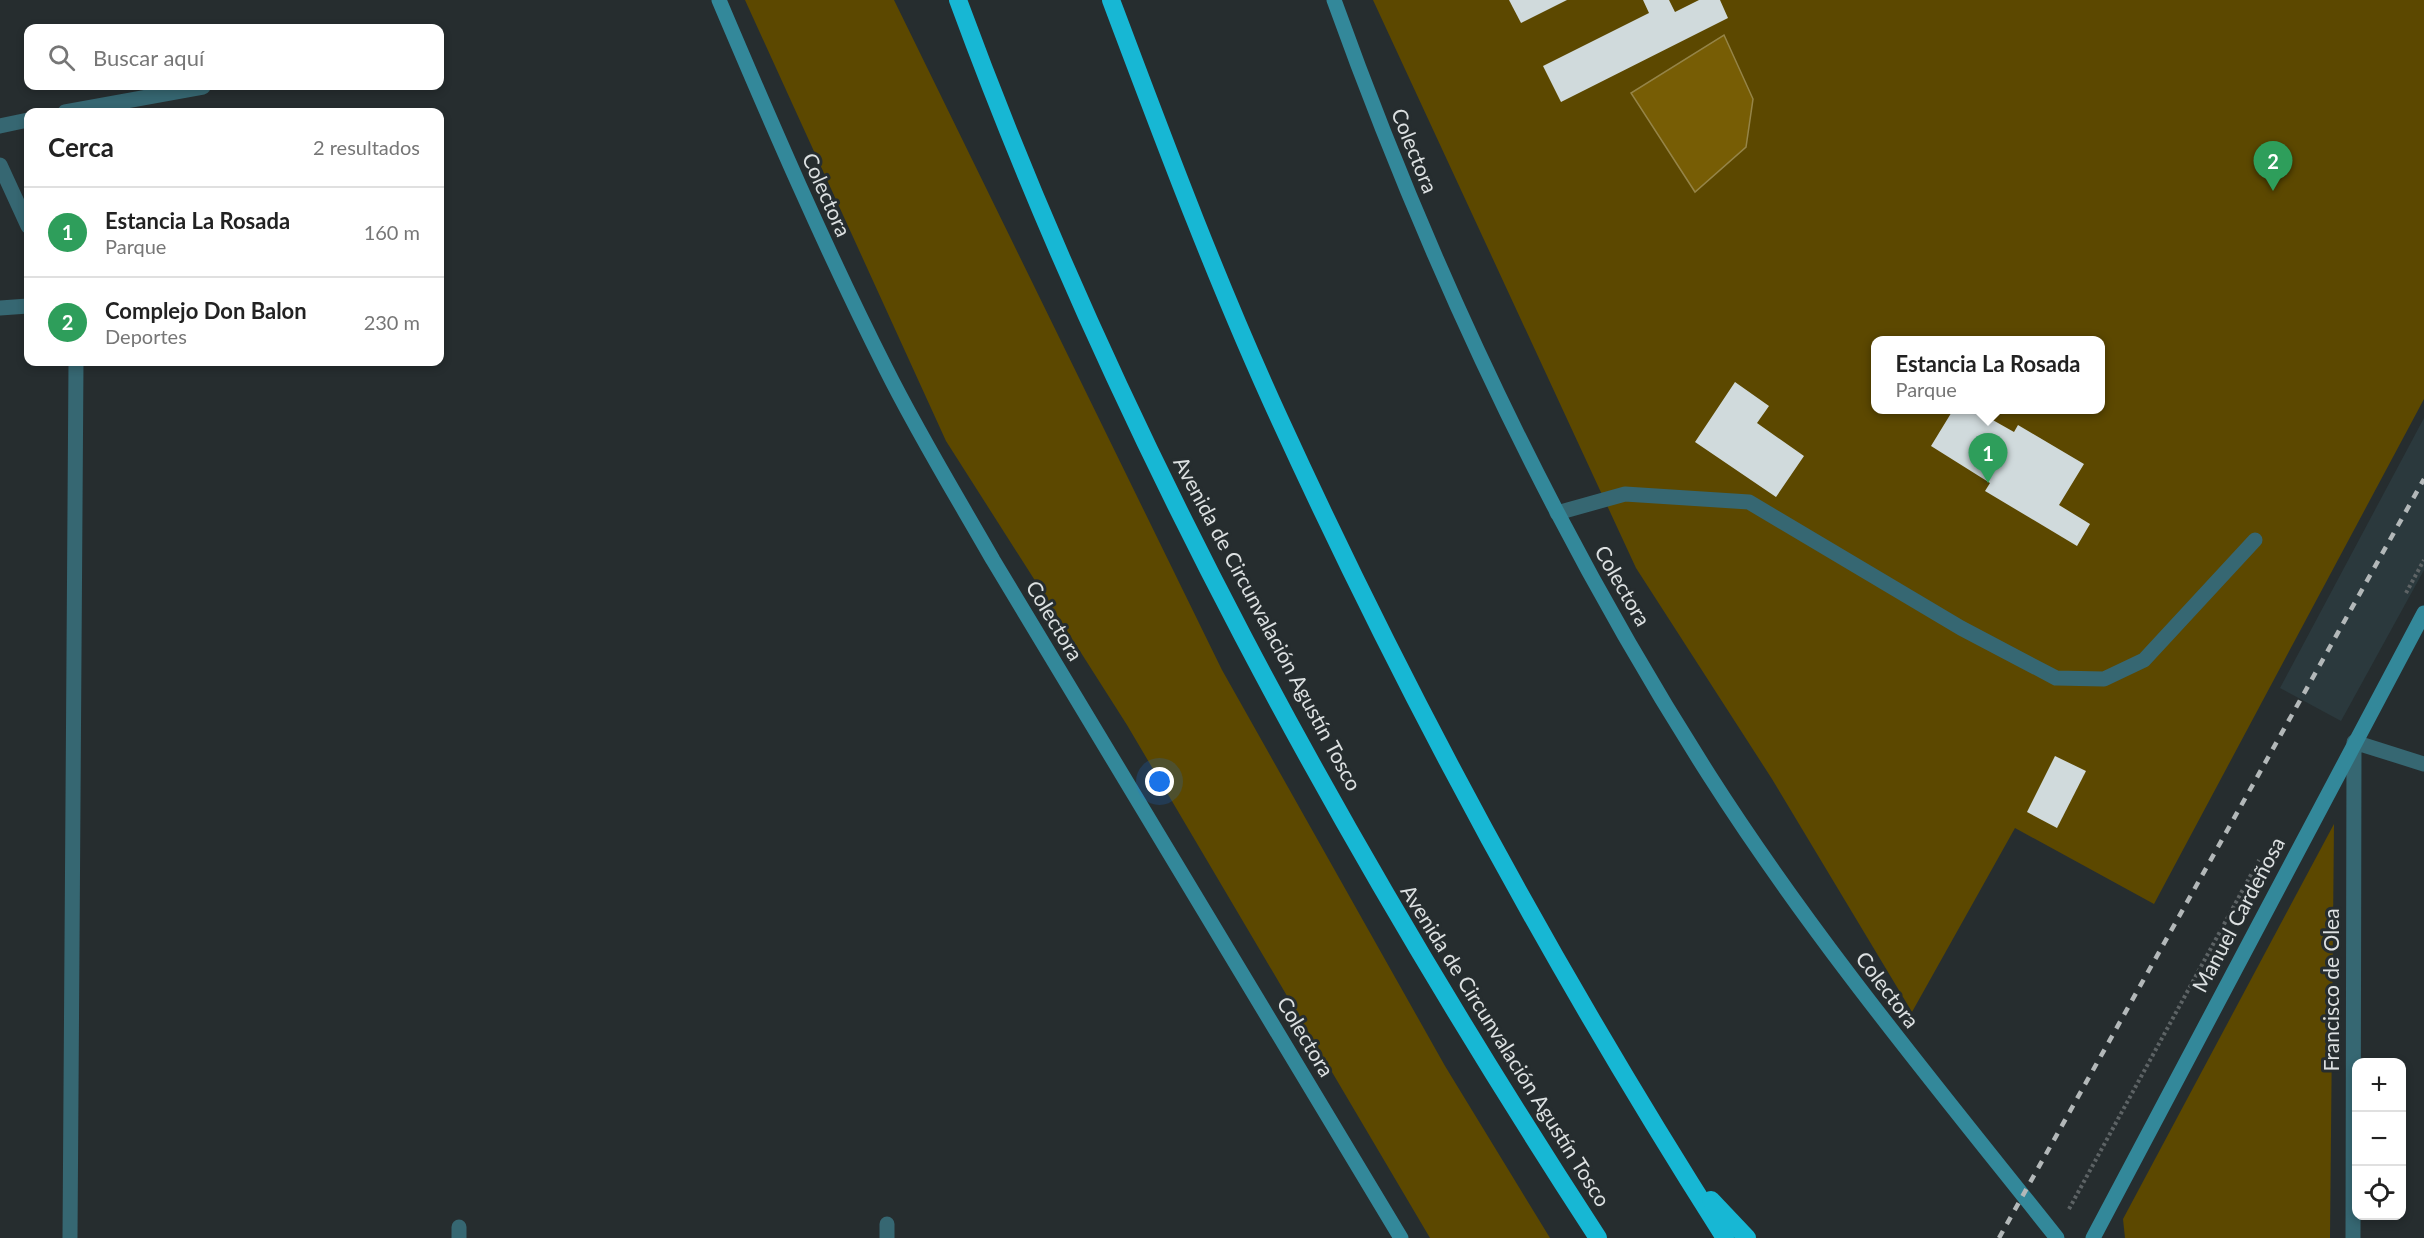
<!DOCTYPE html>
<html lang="es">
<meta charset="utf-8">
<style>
body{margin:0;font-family:Lato,sans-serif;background:#f2f2f2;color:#222}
.controls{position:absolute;right:18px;bottom:18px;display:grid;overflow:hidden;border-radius:12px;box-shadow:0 3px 9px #0003}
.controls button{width:54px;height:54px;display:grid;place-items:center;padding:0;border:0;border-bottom:2px solid #e0e0e0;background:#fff;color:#222;font:30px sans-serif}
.you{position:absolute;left:1160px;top:782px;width:21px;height:21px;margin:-15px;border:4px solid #fff;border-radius:50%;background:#1a73e8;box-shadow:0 0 0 9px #1a73e833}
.badge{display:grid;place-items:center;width:39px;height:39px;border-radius:50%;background:#75632a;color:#fff;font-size:20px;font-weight:700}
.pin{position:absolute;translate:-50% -50px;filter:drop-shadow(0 2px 3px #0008)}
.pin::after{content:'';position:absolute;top:32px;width:21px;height:18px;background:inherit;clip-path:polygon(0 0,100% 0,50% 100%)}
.popup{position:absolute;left:1871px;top:336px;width:234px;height:78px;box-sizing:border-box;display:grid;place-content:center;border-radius:12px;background:#fff;filter:drop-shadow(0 2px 4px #0005);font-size:20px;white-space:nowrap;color:#767676}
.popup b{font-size:22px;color:#222}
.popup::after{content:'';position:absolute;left:50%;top:100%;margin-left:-12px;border:12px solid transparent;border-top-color:#fff}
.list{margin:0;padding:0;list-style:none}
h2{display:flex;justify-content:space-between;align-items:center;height:78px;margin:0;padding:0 24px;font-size:26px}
h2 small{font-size:20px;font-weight:400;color:#767676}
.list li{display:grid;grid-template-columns:39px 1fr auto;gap:18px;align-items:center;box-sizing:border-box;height:90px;padding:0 24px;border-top:2px solid #e0e0e0}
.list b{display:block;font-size:22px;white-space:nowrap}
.list p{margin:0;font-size:20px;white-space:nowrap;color:#767676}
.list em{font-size:20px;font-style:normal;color:#767676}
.icon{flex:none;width:33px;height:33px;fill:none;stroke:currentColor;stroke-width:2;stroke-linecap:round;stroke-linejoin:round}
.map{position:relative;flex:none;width:2424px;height:1238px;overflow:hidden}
.search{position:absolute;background:#fff;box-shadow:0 3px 9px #0003;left:24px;top:24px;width:420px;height:66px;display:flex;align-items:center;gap:15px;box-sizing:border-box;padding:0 21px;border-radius:12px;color:#767676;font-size:22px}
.panel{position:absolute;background:#fff;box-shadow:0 3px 9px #0003;left:24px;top:108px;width:420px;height:258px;border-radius:12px}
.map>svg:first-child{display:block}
</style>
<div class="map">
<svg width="2424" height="1238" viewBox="0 0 2424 1238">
<rect width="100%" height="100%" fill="#262d2f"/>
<!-- built -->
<polygon fill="#2b393d" points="2424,418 2424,570 2341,721 2280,688"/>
<!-- green -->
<g fill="#5c4800" fill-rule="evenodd">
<polygon points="745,0 894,0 1222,670 1445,1066 1550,1238 1430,1238 1127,725 946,441"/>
<path d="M1373,0h1051v399l-270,505 -139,-76 -103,184 -140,-233 -136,-211zM1876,340h224v70h-224z"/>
<polygon points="2334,824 2330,1238 2125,1238 2123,1219"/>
</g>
<!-- water -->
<polygon fill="#775d05" stroke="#958447" stroke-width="1.5" points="1724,35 1753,99 1746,147 1695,192 1631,93"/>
<!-- building -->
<g fill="#d0dadc">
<polygon points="1509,0 1567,0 1521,23"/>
<polygon points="1643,0 1669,0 1675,12 1699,0 1720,0 1728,18 1561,102 1543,66 1649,13"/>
<polygon points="1735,382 1769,406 1757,423 1804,456 1776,497 1695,442"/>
<polygon points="1953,410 1975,410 2014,432 2018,425 2084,464 2059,505 2090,524 2077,546 1985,491 1990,483 1931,446"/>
<polygon points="2055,756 2086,771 2057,828 2027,812"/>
</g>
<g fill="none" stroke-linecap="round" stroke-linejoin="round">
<!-- path -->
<g stroke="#5d6365" stroke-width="4" stroke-dasharray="3 3" stroke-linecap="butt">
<polyline points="2406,593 2424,560"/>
<polyline points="2069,1209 2259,860"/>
</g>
<!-- service -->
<polyline stroke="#366772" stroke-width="15" points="1557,513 1625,494 1749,502 1961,628 2056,678 2104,679 2144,660 2255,540"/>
<!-- minor -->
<g stroke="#366772" stroke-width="15">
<polyline points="65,112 203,87"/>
<polyline points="0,126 28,120"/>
<polyline points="0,165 28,226"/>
<polyline points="0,308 28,306"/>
<polyline points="70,1238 76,362"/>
<polyline points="459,1238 459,1227"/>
<polyline points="887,1238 887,1224"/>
<polyline points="2353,1238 2354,742 2424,764"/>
</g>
<!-- secondary -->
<g stroke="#33889a" stroke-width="15">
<path d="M719,0c53,125 106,248 167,369 33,66 71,128 107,191l408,678"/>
<path d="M1334,0c97,270 220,532 375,775 104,163 228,312 348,463"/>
<polyline points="2093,1238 2424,613"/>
</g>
<!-- motorway -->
<g stroke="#17b7d4" stroke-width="18">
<path d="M958,0c160,436 387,849 640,1238"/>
<path d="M1111,0c53,141 106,283 169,420 129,282 278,556 445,818"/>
<polyline points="1711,1200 1747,1238"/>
</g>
<!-- rail -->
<polyline stroke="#b3b8b9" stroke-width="4.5" stroke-dasharray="8 8" stroke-linecap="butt" points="1999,1238 2424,479"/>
</g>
<g text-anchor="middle" stroke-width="6" stroke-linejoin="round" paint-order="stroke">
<!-- street labels -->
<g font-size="21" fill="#dce0e1" stroke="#262d2f">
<text transform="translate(1414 151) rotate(68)" y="7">Colectora</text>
<text transform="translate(826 195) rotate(66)" y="7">Colectora</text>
<text transform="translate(1622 586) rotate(60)" y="7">Colectora</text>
<text transform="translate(1054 621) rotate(59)" y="7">Colectora</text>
<text transform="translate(1267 624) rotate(62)" y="7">Avenida de Circunvalación Agustín Tosco</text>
<text transform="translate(2239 915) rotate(-62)" y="7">Manuel Cardeñosa</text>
<text transform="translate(1887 990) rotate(53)" y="7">Colectora</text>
<text transform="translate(2332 990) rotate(-90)" y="7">Francisco de Olea</text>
<text transform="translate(1305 1037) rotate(59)" y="7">Colectora</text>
<text transform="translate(1505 1046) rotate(58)" y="7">Avenida de Circunvalación Agustín Tosco</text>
</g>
</g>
</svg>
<div class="controls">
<button>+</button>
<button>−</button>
<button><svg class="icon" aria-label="locate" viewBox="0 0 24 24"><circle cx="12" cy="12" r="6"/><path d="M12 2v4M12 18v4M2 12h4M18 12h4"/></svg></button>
</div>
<div class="you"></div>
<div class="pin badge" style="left:1988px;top:483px;background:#2e9e5b">1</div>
<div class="popup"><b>Estancia La Rosada</b>Parque</div>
<div class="pin badge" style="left:2273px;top:191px;background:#2e9e5b">2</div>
<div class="search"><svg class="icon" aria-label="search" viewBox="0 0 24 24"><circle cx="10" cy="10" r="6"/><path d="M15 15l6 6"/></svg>Buscar aquí</div>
<section class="panel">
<h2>Cerca<small>2 resultados</small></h2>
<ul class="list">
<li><span class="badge" style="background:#2e9e5b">1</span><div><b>Estancia La Rosada</b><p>Parque</p></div><em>160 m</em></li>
<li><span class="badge" style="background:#2e9e5b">2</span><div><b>Complejo Don Balon</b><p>Deportes</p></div><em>230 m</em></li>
</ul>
</section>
</div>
